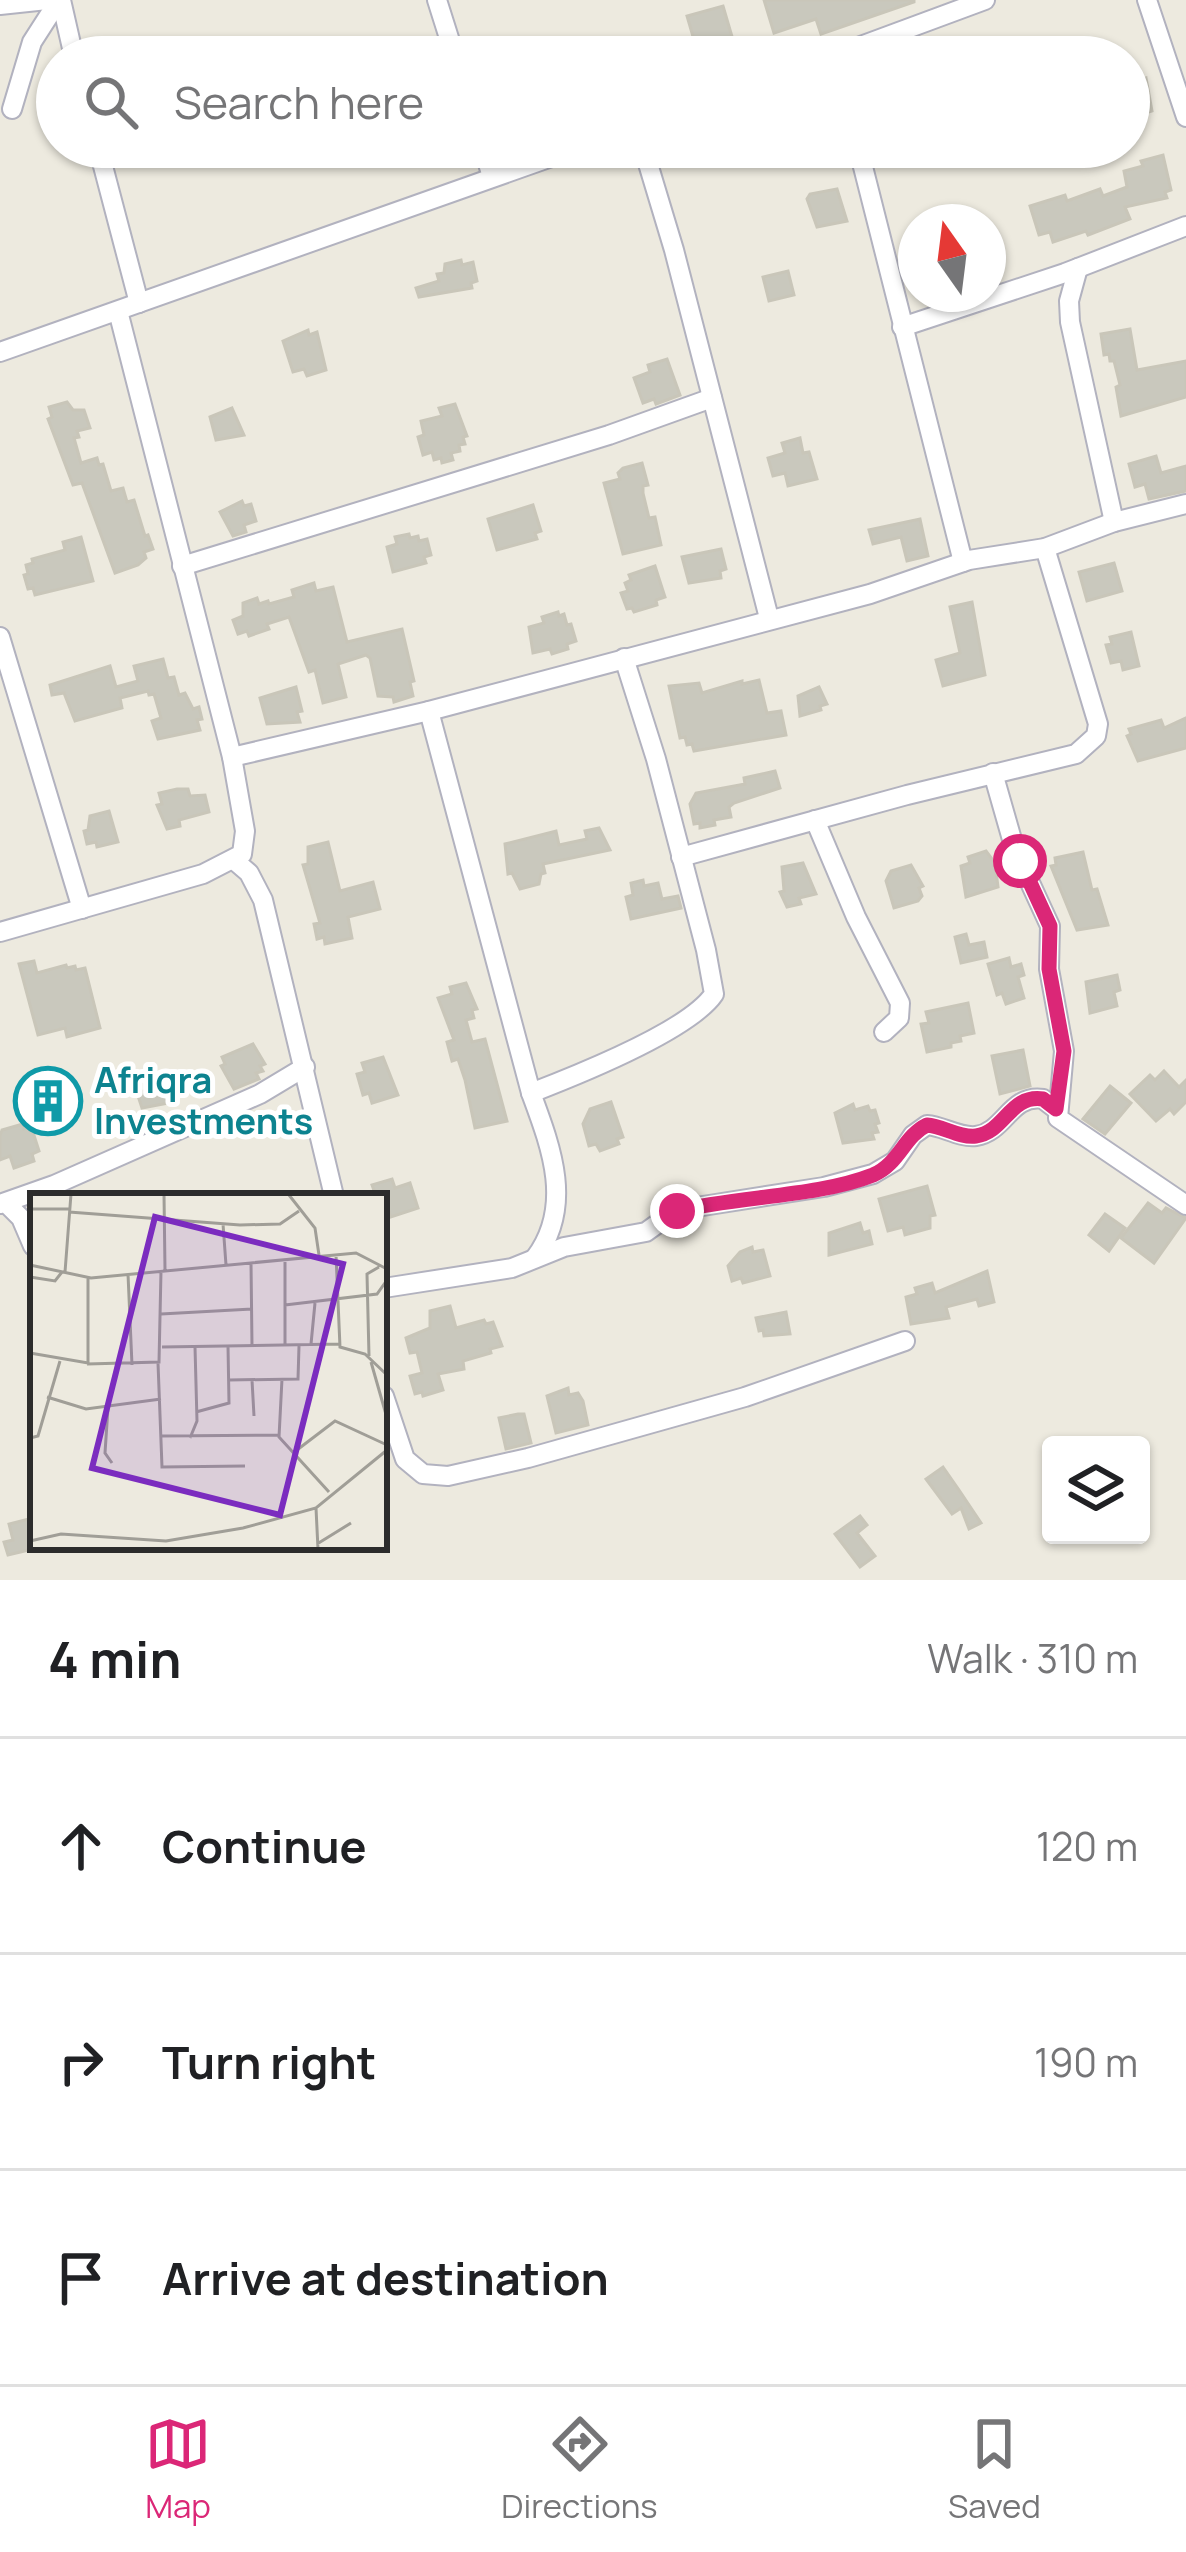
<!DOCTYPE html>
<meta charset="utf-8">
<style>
body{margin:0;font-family:Manrope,sans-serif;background:#f6f6f6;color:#202124}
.controls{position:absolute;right:36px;bottom:36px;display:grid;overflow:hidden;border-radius:12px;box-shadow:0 3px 9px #0004}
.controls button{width:108px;height:108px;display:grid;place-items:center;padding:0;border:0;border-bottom:3px solid #e0e0e0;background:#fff;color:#202124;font:60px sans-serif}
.compass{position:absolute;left:898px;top:204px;width:108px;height:108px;border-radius:50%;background:#fff;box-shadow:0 3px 9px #0004;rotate:346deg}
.stop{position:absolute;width:36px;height:36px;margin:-27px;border:9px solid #db2777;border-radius:50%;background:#fff}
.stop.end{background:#db2777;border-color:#fff;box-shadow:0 3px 12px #0008}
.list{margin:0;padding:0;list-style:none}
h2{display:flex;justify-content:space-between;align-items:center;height:156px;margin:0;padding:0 48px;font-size:51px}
h2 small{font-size:39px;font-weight:400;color:#757577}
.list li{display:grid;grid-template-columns:78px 1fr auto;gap:36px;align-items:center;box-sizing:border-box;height:216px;padding:0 48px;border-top:3px solid #e0e0e0}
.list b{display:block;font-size:45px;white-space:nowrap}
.list em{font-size:39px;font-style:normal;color:#757577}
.icon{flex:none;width:66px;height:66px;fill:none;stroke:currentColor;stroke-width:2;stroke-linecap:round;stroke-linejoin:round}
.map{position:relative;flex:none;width:1186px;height:1580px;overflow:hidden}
.search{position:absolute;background:#fff;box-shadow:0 3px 9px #0004;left:36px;right:36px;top:36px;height:132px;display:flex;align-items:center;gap:30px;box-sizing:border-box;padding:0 42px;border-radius:66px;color:#757577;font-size:45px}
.sheet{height:804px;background:#fff}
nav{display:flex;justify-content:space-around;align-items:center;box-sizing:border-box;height:168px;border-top:3px solid #e0e0e0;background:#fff;font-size:33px;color:#757577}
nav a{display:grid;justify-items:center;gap:6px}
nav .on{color:#db2777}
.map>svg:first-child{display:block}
</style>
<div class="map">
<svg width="1186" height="1580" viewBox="0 0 1186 1580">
<rect width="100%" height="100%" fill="#edeadf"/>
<!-- building -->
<g fill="#c9c8bd" stroke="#c9c6b9" stroke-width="3">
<polygon points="764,0 914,0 914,2 821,34 816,19 774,33"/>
<polygon points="723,6 738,57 699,57 687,16"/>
<polygon points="1146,78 1152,111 1129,118 1129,83"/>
<polygon points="1163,155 1171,190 1165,192 1167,198 1125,207 1130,219 1088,235 1086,231 1053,242 1050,232 1039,235 1030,206 1065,195 1067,201 1100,189 1103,196 1127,187 1124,171 1143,166 1141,161"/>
<polygon points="837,189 847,221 817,227 807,199 810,194"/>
<polygon points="461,260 462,265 473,262 477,281 471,283 472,288 419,297 416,288 439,281 437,274 444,273 445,264"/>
<polygon points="788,271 794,295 769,301 763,277"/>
<polygon points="1130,329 1137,370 1186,361 1186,397 1121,416 1116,387 1120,385 1114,361 1110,361 1109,354 1104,355 1101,334"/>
<polygon points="308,330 309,335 317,332 326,370 307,376 304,369 293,372 283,341"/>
<polygon points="667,359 680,395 656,404 654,399 643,403 634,378 650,372 648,365"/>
<polygon points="67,402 73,410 84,410 90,428 77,431 79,437 74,438 81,463 97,458 99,465 103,464 111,491 123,488 127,502 134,500 145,536 148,535 153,549 144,552 146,558 138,565 115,573 82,483 73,485 48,419 52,417 49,407"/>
<polygon points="455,404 467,436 463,437 465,444 459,445 460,451 451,453 453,460 442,463 441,458 434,460 432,452 423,455 418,437 424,435 421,421 442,416 439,408"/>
<polygon points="232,408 244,435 216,440 210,417"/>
<polygon points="800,438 803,453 809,452 817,479 788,486 785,473 773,476 768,458 785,453 782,443"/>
<polygon points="1156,456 1161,473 1186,466 1186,491 1149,499 1145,484 1135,487 1129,464"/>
<polygon points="642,463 648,485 643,486 643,493 649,518 655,517 661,545 623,554 604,483 620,479 618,473 623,468"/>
<polygon points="242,501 244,506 251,504 256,521 244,525 246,532 233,536 220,512"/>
<polygon points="533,505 541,531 535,533 537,539 497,550 488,519"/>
<polygon points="920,519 928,556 907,561 901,537 873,544 869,530"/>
<polygon points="409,534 410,538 418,536 419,541 427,539 431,555 424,557 426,563 393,572 387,547 397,544 395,537"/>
<polygon points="81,537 93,581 35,595 33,588 28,589 24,575 28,574 26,565 33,563 32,559 65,550 63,542"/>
<polygon points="721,549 726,569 720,571 721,578 689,583 682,557"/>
<polygon points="1114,563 1122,591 1087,601 1079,572"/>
<polygon points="655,566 665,597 656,600 657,605 634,612 632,608 627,609 621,593 628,591 625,583 631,580 629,575"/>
<polygon points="314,583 316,591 333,587 347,642 402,629 414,681 410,682 413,696 394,702 393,697 378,696 370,658 366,655 338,664 346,697 323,703 315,670 309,672 289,617 267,624 269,629 249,636 247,631 238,634 233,620 243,616 243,603 257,598 259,604 268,601 269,604 294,597 292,590"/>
<polygon points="972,602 985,675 943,686 936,660 960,653 950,607"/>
<polygon points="558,612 559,616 564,614 567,625 571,624 576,641 567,644 568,649 552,654 550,649 533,653 529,627 544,623 542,617"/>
<polygon points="1131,632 1139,666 1123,670 1121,661 1111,663 1106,645 1112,644 1110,637"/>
<polygon points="163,659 168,678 174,677 179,695 185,693 193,709 199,707 202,719 197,720 200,730 158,739 152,721 161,718 154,694 149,695 148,691 120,698 122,708 75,721 64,693 52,695 50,685 110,666 116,687 138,681 134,666"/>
<polygon points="759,680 767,713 781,711 786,735 694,751 692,744 687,745 685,737 680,738 669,686 699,683 702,693 742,681 742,684"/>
<polygon points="296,687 302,711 297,712 300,722 267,724 260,698"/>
<polygon points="819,687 827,704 820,706 821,710 800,716 798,696"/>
<polygon points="1186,718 1186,748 1138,761 1127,736 1131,734 1129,729 1161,720 1164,728"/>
<polygon points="775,771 780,788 734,803 729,807 731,817 714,820 715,825 700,828 700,823 694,824 690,804 696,793 745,784 744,778"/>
<polygon points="177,789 188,789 190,796 205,795 209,812 179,820 180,826 167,829 157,805 162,804 159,793"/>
<polygon points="109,811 118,842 97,847 96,842 87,844 84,831 88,830 90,816"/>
<polygon points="599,828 610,850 543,864 545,873 541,874 539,884 520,889 512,873 508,874 505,844 556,831 559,845 587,839 585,831"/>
<polygon points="328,842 340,891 373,882 380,909 348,917 352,938 325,944 324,937 317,939 314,924 320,923 303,865 308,864 308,847"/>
<polygon points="986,851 995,863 998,887 966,897 961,866 970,863 968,857"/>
<polygon points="1083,852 1092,890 1097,889 1108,925 1077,930 1051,866 1056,865 1055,858"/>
<polygon points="803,863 816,894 799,898 801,904 787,907 780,892 784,891 782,867"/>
<polygon points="911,865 923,886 919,888 922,896 918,901 894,908 886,881 891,871"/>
<polygon points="643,880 644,886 658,883 662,899 678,896 681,908 631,919 626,897 633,895 631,883"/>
<polygon points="966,934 969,945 984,942 987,957 961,963 955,937"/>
<polygon points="1009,958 1011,967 1021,964 1024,975 1018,977 1024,998 1006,1004 1002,993 997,995 988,964"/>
<polygon points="34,961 37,973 66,965 67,968 75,966 76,970 85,968 100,1028 67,1037 65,1028 38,1035 19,964"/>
<polygon points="1117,975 1120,990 1114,992 1117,1006 1090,1013 1086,982"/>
<polygon points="466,983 477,1009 472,1010 474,1018 466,1020 472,1042 485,1039 507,1121 475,1128 465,1080 458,1059 452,1061 447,1042 454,1040 438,998 452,994 450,987"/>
<polygon points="968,1003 974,1033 960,1036 961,1041 951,1043 951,1047 927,1052 921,1024 929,1023 926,1012"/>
<polygon points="253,1044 265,1064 260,1066 263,1071 256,1073 259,1079 234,1089 221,1066 225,1064 222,1057"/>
<polygon points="1023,1050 1030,1086 1000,1094 992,1056"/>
<polygon points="383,1057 398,1095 372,1103 369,1093 363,1095 357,1074 365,1072 362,1063"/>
<polygon points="1164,1071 1179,1087 1186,1080 1186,1102 1174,1114 1170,1109 1156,1121 1130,1094 1150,1075 1155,1080"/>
<polygon points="176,1081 181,1095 167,1100 168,1103 142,1108 137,1093"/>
<polygon points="1110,1086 1131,1103 1105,1134 1083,1119"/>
<polygon points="611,1102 623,1137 617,1139 619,1144 600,1151 596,1144 589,1146 583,1124 590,1109"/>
<polygon points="853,1104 855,1110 868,1106 870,1111 875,1110 879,1123 875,1124 878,1132 872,1133 874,1139 843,1143 835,1113"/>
<polygon points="23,1124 24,1129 31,1126 39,1151 32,1154 34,1161 14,1168 10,1156 0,1160 0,1136 2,1130"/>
<polygon points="392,1179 395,1188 410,1183 418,1208 391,1217 389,1212 384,1213 384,1196 376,1196 372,1185"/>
<polygon points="927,1186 935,1215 930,1216 930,1228 905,1235 903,1227 888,1231 879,1199"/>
<polygon points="1148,1203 1162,1213 1166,1208 1186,1218 1154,1263 1121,1238"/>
<polygon points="1105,1214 1125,1228 1109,1251 1089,1235"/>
<polygon points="860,1223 863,1233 869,1231 872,1244 829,1255 829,1233"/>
<polygon points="752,1247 753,1252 763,1250 770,1276 743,1283 741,1278 732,1281 728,1266 740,1252"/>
<polygon points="987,1271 994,1302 979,1306 977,1299 946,1307 949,1318 911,1324 906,1297 917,1294 915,1288 932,1283 935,1293"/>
<polygon points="450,1306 456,1328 484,1320 486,1324 493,1322 502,1346 490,1349 491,1353 463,1361 464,1369 438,1374 443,1390 423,1396 422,1392 415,1394 410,1376 422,1373 417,1352 410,1353 406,1338 430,1328 430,1311"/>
<polygon points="786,1312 790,1334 764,1336 763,1330 759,1331 756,1318"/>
<polygon points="568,1388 569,1395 578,1393 583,1401 588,1425 556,1433 547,1396"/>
<polygon points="518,1414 524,1414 531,1443 506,1449 499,1418"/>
<polygon points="943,1467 959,1490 981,1523 969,1529 961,1508 952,1514 926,1479"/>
<polygon points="860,1516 867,1525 857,1533 875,1556 860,1567 835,1534"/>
<polygon points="33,1518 33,1549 8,1555 4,1542 13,1540 9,1524"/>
</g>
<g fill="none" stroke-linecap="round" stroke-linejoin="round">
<!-- minor casing -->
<g stroke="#b2b2bf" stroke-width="22">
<g id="minor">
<polyline points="61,0 74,57"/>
<polyline points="437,0 455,57"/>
<polyline points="1147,0 1186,117"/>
<polyline points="0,5 47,0"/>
<polyline points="831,57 985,0"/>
<polyline points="12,109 32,42 59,0"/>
<polyline points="98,147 139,303"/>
<polyline points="483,147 492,177"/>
<polyline points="643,147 674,250 769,618"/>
<polyline points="858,147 963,562"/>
<polyline points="1078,268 1069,301 1070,322 1114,522"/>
<polyline points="902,327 1065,273 1186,226"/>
<polyline points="0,352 580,147"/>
<polyline points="182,566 609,435 712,398"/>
<polyline points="0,637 82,909"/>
<path d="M429,711l102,382c20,54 43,113 4,165"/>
<polyline points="232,757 429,711 870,594 969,560 1045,548 1114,522 1186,504"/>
<polyline points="993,773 1015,850 1050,926 1049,969 1064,1051 1058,1118 1186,1205"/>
<polyline points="815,820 856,917 900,1003 899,1018 884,1032"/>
<polyline points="681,857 907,795 1076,754 1096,736 1098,724 1045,548"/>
<polyline points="235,861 249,873 263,900 334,1196"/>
<polyline points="0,932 203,874 242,854 245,831 232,757 118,311"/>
<path d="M531,1093c44,-17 158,-62 183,-99l-8,-44 -50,-191 -32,-101"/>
<polyline points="6,1203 21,1218 33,1246"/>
<polyline points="0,1204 54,1185 260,1094 305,1067"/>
<path d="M384,1288l128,-20 52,-21 82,-15 25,-18 19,-6 134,-21 49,-13 22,-13 18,-26 14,-10c16,1 32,13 49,11 29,-4 34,-42 67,-37l13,10"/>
<polyline points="384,1396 405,1459 423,1474 448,1476 528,1458 745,1397 905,1341"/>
</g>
</g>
<!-- minor -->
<use href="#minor" stroke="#fff" stroke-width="18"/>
</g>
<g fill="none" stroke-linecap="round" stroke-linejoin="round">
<!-- route -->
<path stroke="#db2777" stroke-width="15" d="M677,1211c61,-15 140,-14 196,-36 26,-11 31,-39 54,-50 16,1 32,13 49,11 29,-4 34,-42 67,-37l13,10 8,-58 -15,-82 1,-43 -30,-65"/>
</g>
<!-- icons -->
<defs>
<g id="building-ring" transform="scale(3.45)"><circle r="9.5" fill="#fff" stroke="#0f9aa8" stroke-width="1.5"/><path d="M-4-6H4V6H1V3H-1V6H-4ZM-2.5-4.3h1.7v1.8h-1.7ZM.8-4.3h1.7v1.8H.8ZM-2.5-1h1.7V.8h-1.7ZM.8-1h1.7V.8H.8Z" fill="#0f9aa8"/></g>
</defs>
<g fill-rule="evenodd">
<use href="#building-ring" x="48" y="1101"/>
</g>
<g text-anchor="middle" stroke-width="10" stroke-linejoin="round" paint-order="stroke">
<!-- culture labels -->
<g font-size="36" font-weight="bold" fill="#0d838f" stroke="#fff" text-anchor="start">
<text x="94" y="1093">Afriqra<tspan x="94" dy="41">Investments</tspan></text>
</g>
</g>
<!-- overview -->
<g transform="translate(30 1193)">
<rect width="357" height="357" fill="#edeadf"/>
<path fill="none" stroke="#a09e97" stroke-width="3" d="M134,1l1,76M259,2l26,33 4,27M0,16h39M39,19l171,13 40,-1 19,-13M193,31l3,41M306,62l4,92 25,7 22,21M255,66v86M221,70l1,82M0,72l61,13 265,-25 31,16M35,79l6,-78M98,81l4,91M0,84l25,4 7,-9M255,112l92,-11 10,-14M131,121l91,-5M281,151l4,-41M132,154l177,-3M0,160l58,10v-85M339,163l-2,-82 12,-7M341,169l16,56M128,170l4,104 83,-1M57,171l72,-2 2,-91M252,186l-3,58 50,55M199,187l69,-1 1,-33M222,187l2,36M17,204l39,12 75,-10M78,215l-3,45 7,10M166,219l33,-9 -1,-57M131,243l117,-1M0,245l8,-2 22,-75M160,245l7,-17 -2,-74M263,260l42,-32 52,24M286,315l2,41M0,348l31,-7 105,7 77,-13 73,-20 71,-58M287,351l34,-21"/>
<path fill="#7b2cbf" fill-opacity="0.15" stroke="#7b2cbf" stroke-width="6" d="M125,24l188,47 -63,251 -188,-47z"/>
<rect width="357" height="357" fill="none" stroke="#2c2c2c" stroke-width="6"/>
</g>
</svg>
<div class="controls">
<button><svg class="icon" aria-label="layers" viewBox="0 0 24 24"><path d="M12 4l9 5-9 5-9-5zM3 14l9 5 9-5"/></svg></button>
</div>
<svg class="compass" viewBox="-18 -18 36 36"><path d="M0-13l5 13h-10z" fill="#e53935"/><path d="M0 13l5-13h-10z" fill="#757577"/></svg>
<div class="stop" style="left:1020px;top:861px"></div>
<div class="stop end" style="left:677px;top:1211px"></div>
<div class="search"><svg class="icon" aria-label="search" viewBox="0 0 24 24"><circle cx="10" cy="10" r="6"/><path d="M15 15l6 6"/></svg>Search here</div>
</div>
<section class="sheet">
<h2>4 min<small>Walk · 310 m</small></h2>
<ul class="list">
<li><svg class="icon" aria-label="ahead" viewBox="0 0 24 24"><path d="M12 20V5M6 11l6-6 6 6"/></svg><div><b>Continue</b></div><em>120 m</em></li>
<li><svg class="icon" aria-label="right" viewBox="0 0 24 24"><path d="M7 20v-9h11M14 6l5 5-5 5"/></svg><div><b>Turn right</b></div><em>190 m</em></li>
<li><svg class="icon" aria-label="arrive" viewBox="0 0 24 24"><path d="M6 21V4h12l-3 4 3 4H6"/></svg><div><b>Arrive at destination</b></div></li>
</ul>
</section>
<nav>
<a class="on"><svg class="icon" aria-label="map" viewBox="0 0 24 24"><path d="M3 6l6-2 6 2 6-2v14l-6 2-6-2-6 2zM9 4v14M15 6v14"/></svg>Map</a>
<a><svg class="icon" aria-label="directions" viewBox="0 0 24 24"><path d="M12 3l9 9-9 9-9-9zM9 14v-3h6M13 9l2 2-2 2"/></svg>Directions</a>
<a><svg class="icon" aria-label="saved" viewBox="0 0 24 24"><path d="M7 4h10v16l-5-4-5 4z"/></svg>Saved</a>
</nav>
